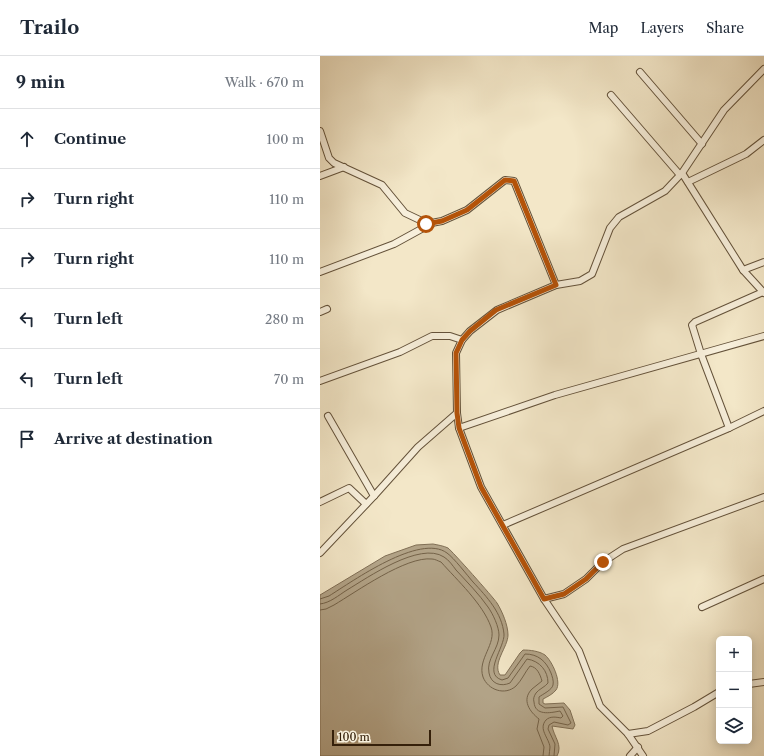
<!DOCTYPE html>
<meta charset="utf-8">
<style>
body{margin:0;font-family:"Libre Caslon Text",serif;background:#f2f2f3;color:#1f2937}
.controls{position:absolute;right:12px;bottom:12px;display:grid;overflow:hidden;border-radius:6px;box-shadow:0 2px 10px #0003}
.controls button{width:36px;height:36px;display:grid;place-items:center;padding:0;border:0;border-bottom:1px solid #e0e1e3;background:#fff;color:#1f2937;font:20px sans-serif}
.scale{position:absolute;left:12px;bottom:10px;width:99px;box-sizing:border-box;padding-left:4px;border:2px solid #35200a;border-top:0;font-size:11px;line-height:14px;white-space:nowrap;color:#35200a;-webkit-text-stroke:3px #f7efdb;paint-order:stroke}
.stop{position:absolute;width:12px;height:12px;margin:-9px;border:3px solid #b45309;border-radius:50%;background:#fff}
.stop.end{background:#b45309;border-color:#fff;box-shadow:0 1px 4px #0008}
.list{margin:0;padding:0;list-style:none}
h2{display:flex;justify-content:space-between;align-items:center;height:52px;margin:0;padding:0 16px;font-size:17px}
h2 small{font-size:13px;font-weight:400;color:#747a83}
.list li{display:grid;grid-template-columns:26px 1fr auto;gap:12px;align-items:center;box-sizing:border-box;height:60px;padding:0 16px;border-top:1px solid #e0e1e3}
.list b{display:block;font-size:15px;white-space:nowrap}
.list em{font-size:13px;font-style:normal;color:#747a83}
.icon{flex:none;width:22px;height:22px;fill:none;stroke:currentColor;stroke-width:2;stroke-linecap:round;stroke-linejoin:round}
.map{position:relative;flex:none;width:444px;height:700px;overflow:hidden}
header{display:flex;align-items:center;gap:24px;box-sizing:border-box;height:56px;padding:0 20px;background:#fff;border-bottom:1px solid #e0e1e3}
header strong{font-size:19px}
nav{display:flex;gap:22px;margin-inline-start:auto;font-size:14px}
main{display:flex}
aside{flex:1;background:#fff}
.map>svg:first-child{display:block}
</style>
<header>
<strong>Trailo</strong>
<nav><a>Map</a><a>Layers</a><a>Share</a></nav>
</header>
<main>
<aside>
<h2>9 min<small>Walk · 670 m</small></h2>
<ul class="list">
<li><svg class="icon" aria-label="ahead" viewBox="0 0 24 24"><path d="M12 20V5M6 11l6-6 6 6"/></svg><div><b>Continue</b></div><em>100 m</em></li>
<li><svg class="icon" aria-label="right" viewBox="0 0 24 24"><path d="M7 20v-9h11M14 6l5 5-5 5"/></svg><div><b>Turn right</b></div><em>110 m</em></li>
<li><svg class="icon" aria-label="right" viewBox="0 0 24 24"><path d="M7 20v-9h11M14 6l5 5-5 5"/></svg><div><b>Turn right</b></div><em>110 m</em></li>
<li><svg class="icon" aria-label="left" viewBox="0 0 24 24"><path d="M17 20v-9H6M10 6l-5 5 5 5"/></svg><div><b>Turn left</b></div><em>280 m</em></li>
<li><svg class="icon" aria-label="left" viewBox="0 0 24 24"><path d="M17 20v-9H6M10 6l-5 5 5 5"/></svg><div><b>Turn left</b></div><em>70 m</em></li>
<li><svg class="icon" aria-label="arrive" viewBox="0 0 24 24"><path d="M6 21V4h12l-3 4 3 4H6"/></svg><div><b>Arrive at destination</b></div></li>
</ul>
</aside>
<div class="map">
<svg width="444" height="700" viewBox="0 0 444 700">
<rect width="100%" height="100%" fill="#f3e7c8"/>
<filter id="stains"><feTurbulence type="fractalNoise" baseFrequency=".005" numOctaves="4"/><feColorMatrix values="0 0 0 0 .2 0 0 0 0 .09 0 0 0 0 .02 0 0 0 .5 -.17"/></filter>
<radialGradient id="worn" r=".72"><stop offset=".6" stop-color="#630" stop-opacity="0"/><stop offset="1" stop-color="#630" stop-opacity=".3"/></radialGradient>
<!-- water -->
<path fill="#b2a387" stroke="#806f55" d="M113,488c5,1 11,2 15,4 4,3 45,49 49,55 5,8 11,22 11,32 0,12 -16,28 -8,40h5l15,-22 3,-3c7,0 16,1 22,5 7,6 17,27 11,35 -3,4 -9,7 -13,9v4l2,1 19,-1 6,7 5,15 -2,4 -21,-3c2,11 11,19 5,30h-237v-161l65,-39 31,-11z"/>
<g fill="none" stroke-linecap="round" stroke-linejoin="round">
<!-- shore -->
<g stroke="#746248" stroke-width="1">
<path d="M0,543l9,-3c24,-15 91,-63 118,-43 7,5 20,22 26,29 14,15 29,31 31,52 1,13 -22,40 -2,46l6,-2 17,-24c13,0 21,7 26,19 1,3 3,8 2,12 -1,5 -10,9 -14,12v7l6,4 18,-1 8,16 -3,2 -14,-3 -5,3 -1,4 7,15 -1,12"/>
<path d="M0,548c10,-1 19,-9 27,-14 20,-12 73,-49 97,-33 5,3 9,9 12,13 11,12 23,24 32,37 5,7 11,20 11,28 0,14 -13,24 -10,38 2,11 12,14 21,10l17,-24c13,2 21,12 21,24 -3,4 -9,6 -12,10 -2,3 -3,6 -2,9 1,14 16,11 26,9l3,5 -2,2c-5,-1 -11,-2 -15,2 -8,9 3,18 4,27 0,3 -1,6 -1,9"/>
<path d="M0,554l6,-1 8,-4c22,-13 72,-49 98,-46 3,0 6,2 9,3 16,18 42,42 50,65 6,17 -14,32 -8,50 5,13 22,19 33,9 6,-6 9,-14 14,-20 7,1 10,8 12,15 -3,3 -7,5 -10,8 -11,11 -2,23 7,30l-2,10 7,18 -1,9"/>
</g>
<!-- street casing -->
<g stroke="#64523a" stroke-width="8">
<g id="street">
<polyline points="320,16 382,88"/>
<polyline points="291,39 360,119"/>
<polyline points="0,75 9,102 14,107 62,129 85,157 104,166 106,168 105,171 74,188 0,216"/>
<polyline points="362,117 423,214 444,237"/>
<polyline points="0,120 24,111"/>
<polyline points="368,126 426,98 444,84"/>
<polyline points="106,168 122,165 147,154 185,124 194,125 236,229"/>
<polyline points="423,214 444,206"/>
<polyline points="0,256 7,253"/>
<polyline points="0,325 80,296 112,280 130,280 142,284"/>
<polyline points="137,357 139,372 161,431 224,543 259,595 280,650 308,678 323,700"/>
<polyline points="8,360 54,440"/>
<polyline points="139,372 235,339 444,280"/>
<polyline points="409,372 381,298 372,269 375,266 443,236"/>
<polyline points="0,446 29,432 46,448"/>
<polyline points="183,469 409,372 444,355"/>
<polyline points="0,497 54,440 98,391 137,357 136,297 142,284 150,275 177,254 236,229 260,225 272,218 290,172 299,161 345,135 362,117 404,54 444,13"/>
<polyline points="224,543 244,538 266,523 283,506 303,493 444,441"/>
<polyline points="382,551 444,523"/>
<polyline points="429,628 444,626"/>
<polyline points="308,678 328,675 374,651 399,636"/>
<polyline points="310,700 318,691"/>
</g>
</g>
<!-- street -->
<use href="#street" stroke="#f7efdb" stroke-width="6"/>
</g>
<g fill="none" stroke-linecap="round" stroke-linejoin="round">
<!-- route -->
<polyline stroke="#b45309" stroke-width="5" points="106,168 122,165 147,154 185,124 194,125 236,229 176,254 150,275 142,284 136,297 137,357 139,372 161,431 224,543 244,538 266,523 283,506"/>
</g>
<rect width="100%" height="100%" filter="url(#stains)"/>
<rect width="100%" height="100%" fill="url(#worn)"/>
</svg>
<div class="controls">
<button>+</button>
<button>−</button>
<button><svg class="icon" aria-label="layers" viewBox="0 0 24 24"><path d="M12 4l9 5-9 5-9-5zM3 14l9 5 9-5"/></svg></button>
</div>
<div class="scale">100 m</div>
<div class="stop" style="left:106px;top:168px"></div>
<div class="stop end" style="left:283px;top:506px"></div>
</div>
</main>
